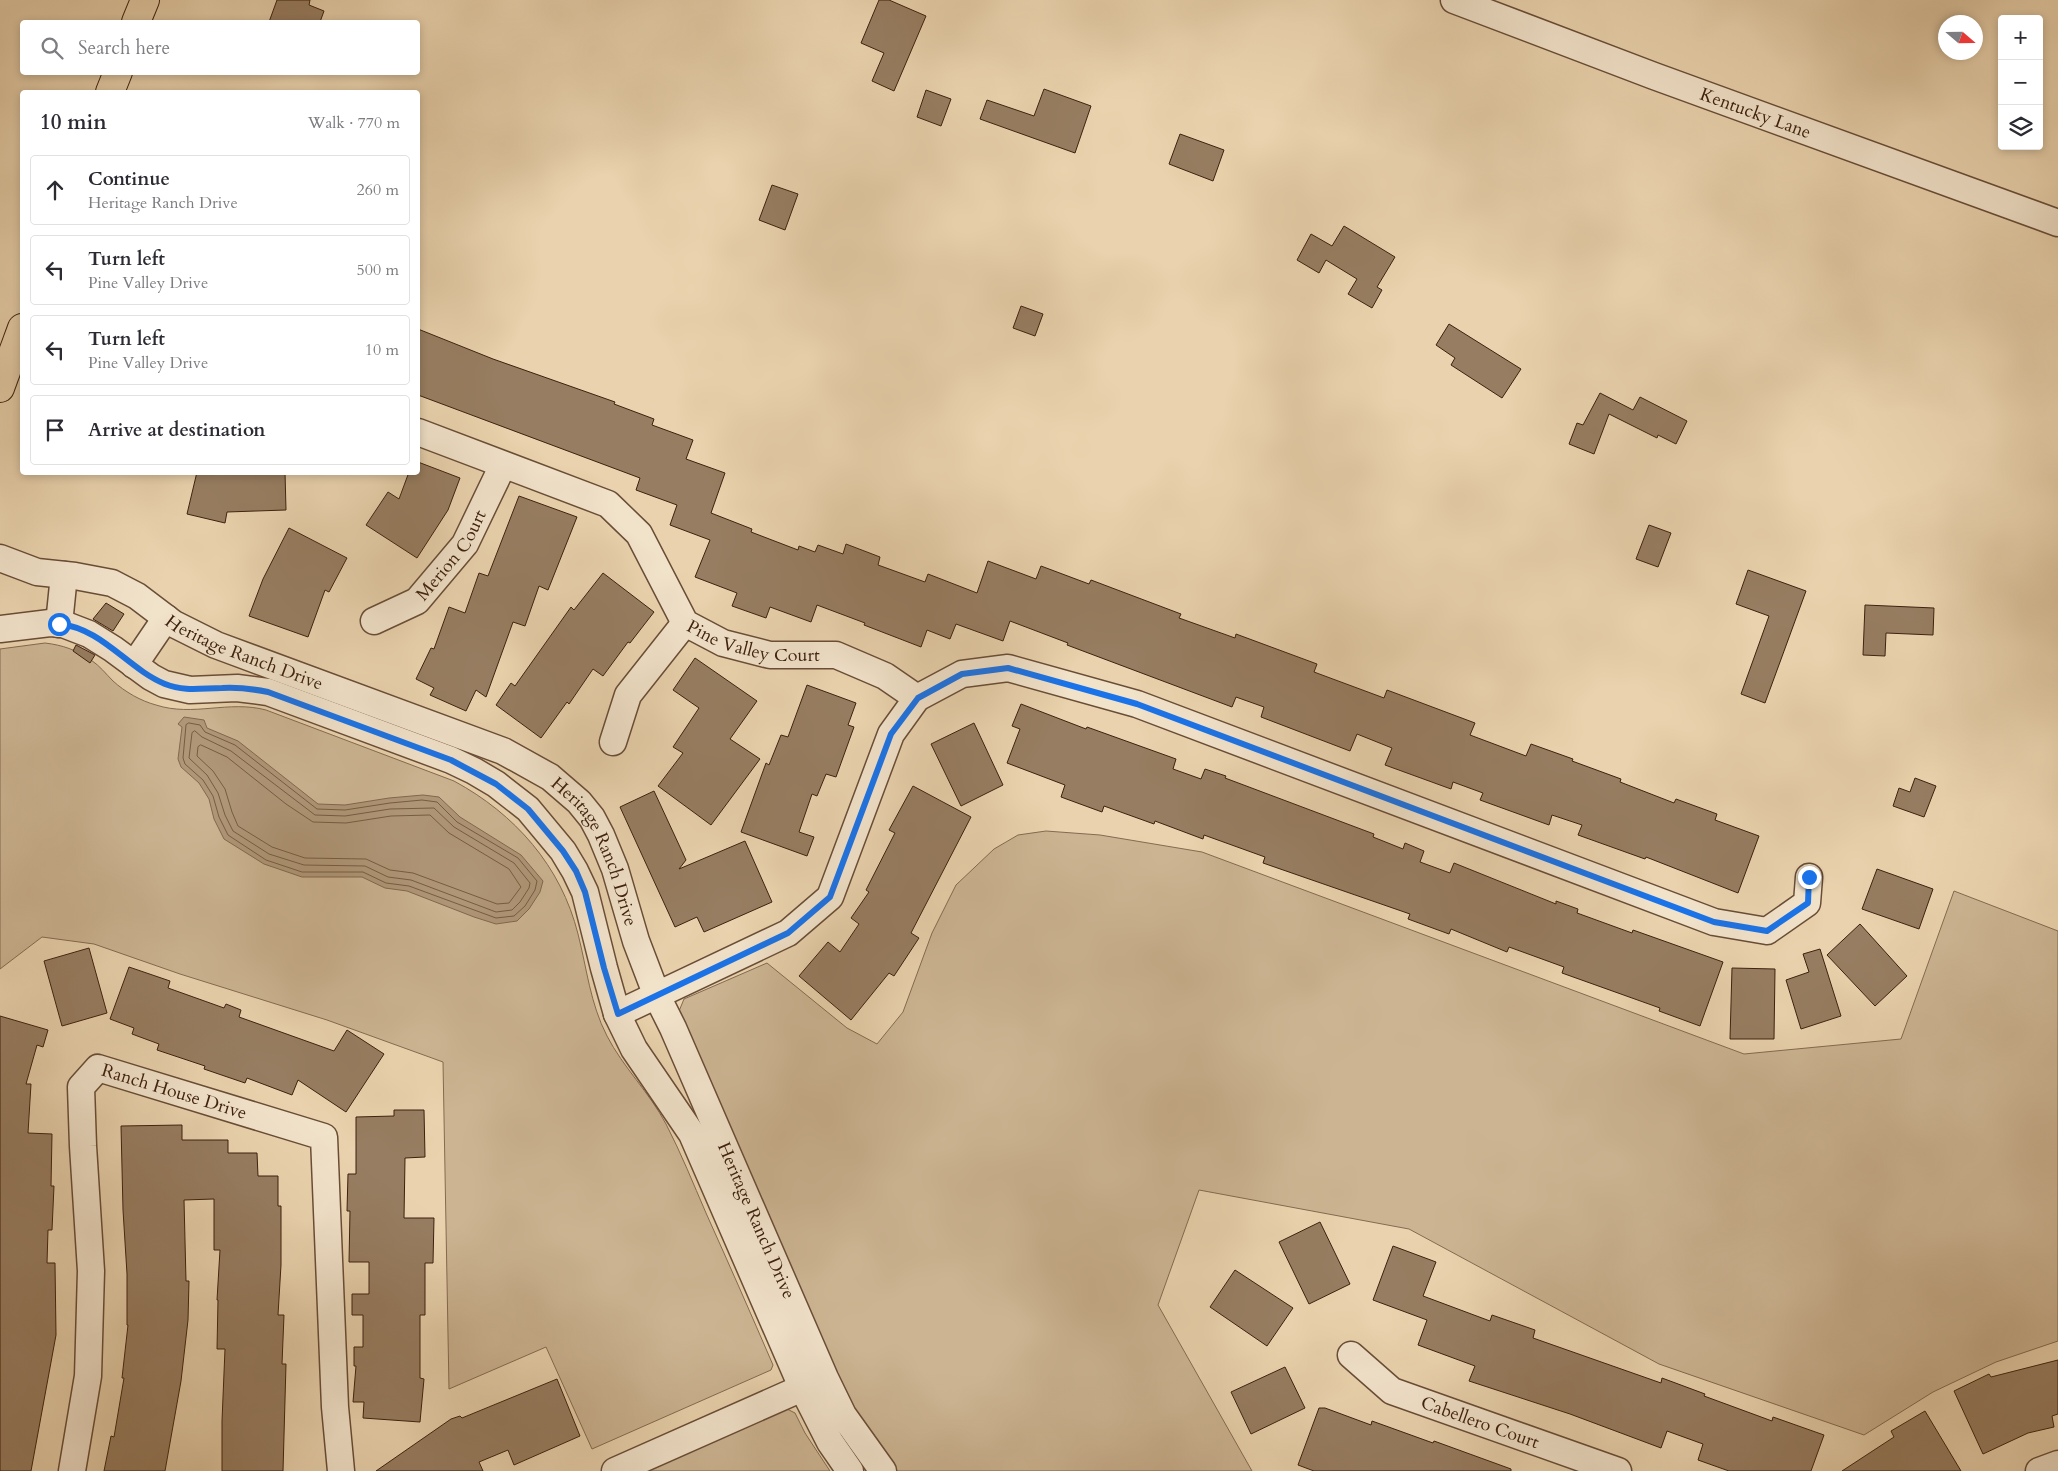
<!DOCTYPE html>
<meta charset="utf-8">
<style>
body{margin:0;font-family:Cardo,serif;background:#f7f7f7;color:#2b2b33}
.controls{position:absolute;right:15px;top:15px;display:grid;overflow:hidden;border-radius:5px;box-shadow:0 2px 8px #0003}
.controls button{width:45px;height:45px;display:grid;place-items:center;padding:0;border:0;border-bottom:1px solid #e1e1e2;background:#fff;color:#2b2b33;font:25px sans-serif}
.compass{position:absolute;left:1938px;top:15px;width:45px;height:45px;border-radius:50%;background:#fff;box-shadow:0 2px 8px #0003;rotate:110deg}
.stop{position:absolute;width:15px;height:15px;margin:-11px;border:4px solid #1a73e8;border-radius:50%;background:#fff}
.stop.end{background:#1a73e8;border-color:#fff;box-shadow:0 1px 5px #0008}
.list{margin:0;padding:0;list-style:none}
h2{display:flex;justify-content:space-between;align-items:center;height:65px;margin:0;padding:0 20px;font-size:21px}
h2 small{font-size:16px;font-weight:400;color:#7c7c81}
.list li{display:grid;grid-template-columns:32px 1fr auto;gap:15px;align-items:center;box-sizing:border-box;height:70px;margin:0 10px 10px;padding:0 10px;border:1px solid #e1e1e2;border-radius:5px}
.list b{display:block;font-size:19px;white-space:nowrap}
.list p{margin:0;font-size:16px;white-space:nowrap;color:#7c7c81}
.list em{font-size:16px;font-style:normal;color:#7c7c81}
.icon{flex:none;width:28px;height:28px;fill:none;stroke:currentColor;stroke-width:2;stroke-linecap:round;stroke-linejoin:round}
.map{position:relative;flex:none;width:2058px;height:1471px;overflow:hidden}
.search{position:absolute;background:#fff;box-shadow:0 2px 8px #0003;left:20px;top:20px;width:400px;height:55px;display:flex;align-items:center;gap:12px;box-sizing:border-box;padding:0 18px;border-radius:5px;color:#7c7c81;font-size:19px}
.panel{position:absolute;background:#fff;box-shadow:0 2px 8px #0003;left:20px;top:90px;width:400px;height:385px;border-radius:5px}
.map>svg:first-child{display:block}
</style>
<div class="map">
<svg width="2058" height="1471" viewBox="0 0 2058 1471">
<rect width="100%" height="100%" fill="#e9d2ad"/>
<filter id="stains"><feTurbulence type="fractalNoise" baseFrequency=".004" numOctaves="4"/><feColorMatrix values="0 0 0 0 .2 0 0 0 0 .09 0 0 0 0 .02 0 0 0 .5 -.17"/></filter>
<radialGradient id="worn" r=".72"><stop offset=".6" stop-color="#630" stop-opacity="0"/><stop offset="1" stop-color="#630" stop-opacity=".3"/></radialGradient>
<!-- green -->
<g fill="#ccb492" stroke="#856a50">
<path d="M45,643c17,2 32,7 46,17 9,6 15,14 22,21 12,11 28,20 43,24 37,12 73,-5 110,5l188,71c61,33 107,85 124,153 9,35 12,69 29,102 16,31 42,56 59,88 15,29 27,59 40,89 23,51 45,101 67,152l-2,5 -179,79 -46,-102 -97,42 -6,-327 -116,-42 -147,-46 -86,-30 -52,-7 -42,32v-320z"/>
<polygon points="1046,831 1100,835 1202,852 1744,1054 1901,1039 1954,891 2058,931 2058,1341 1996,1362 1933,1392 1864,1435 1659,1364 1409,1229 1199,1190 1158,1305 1252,1471 897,1471 862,1423 845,1392 677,1016 684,999 767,963 847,1028 877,1044 903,1012 932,933 956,885 994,849 1018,835"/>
<polygon points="779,1405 795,1413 805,1433 830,1471 628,1471"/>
</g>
<!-- water -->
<polygon fill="#af9677" stroke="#82674d" points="184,717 204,720 207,728 238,741 318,804 345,805 389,798 423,795 439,797 460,817 521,855 543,881 540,892 529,909 517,921 496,924 474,917 407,891 385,888 362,877 302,877 264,864 224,839 214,819 209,799 199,783 181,767 178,759 182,727 178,724"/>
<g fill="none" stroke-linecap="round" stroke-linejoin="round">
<!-- shore -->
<g stroke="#765c42" stroke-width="1">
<polygon points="189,723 200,725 205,732 235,745 317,809 345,810 390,803 422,800 437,802 457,822 518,858 537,881 535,890 525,906 514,916 496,918 409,886 386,883 363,872 302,872 266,860 228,835 219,817 213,796 203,780 185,764 183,758 186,725"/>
<polygon points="195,731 202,737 231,751 315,815 345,816 390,809 434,808 454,827 514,863 530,883 529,888 520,902 512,910 496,912 411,880 388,877 365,866 304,865 269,854 233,831 225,815 218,793 207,775 189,758 192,733"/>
<polygon points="201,745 227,757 286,804 313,822 346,823 391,816 430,815 449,833 509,869 521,887 509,903 497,904 413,873 390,870 366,859 305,858 272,847 238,826 232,812 225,789 213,771 197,756 198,747"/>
</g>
</g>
<!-- building -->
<g fill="#977d61" stroke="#3e210e">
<polygon points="277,0 310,0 309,5 324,11 320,22 269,22"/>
<polygon points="879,0 889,0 926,16 894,91 872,81 884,53 861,43"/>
<polygon points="1044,89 1091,106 1075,153 980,119 987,100 1034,116"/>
<polygon points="926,90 951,99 941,126 917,117"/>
<polygon points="1180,134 1224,150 1213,181 1169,164"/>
<polygon points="772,185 798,194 785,230 759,220"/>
<polygon points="1344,226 1395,257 1377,287 1382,290 1372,308 1348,294 1357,279 1326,260 1319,273 1297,260 1311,234 1332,246"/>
<polygon points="1021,306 1043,314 1035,336 1013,328"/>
<polygon points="1449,324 1521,369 1502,398 1451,365 1455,358 1436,345"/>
<polygon points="418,329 493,359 615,402 614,404 654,419 652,425 693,440 686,459 725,473 711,513 752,529 751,532 798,550 799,546 815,552 818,545 843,554 846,544 880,557 878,565 925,582 928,574 977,593 988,561 1036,579 1041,566 1089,584 1091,580 1181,614 1179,618 1235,638 1236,634 1317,664 1314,672 1384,698 1387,690 1475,723 1470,735 1526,756 1531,744 1573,759 1572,761 1621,779 1620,782 1674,803 1676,799 1717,814 1715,820 1759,836 1738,893 1646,857 1645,859 1578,835 1582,825 1552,815 1549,825 1480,800 1483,793 1453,782 1451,789 1385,765 1392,748 1357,734 1350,751 1261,717 1264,707 1236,697 1232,707 1067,645 1068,643 1010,621 1003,641 956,624 950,639 927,630 921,647 864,625 865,623 817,605 811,622 770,607 766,618 732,606 737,593 695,577 710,540 670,525 677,505 636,490 640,478 418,395"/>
<polygon points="1600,393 1633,410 1640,397 1687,421 1676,444 1658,435 1657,438 1609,414 1594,454 1569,444 1577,423 1583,425"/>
<polygon points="418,462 460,478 448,510 417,558 366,525 388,492 399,499 409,472 418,472"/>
<polygon points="197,472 285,472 286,510 227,512 225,523 187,514"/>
<polygon points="519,496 577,517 548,590 539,586 525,626 513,622 486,697 476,690 466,711 430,695 434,688 416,679 431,648 434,649 449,607 465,613 479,573 488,576"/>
<polygon points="1649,525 1671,533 1658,567 1636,559"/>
<polygon points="289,528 347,558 329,592 325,590 308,637 249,616 263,579"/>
<polygon points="1748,570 1806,591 1765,703 1741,694 1769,616 1736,604"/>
<polygon points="603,573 654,612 630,643 628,642 603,676 593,669 569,704 567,702 541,738 496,705 511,683 515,686 571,607 574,610"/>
<polygon points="106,603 124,614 113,631 93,619"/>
<polygon points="1865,605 1934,608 1933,635 1886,633 1885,656 1863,655"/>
<polygon points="76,645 95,655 90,663 73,651"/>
<polygon points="695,658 757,701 730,739 760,759 711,825 658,786 683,753 673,747 699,708 673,690"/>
<polygon points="807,685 856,703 848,725 854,727 836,777 826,774 817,796 812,794 799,832 814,837 807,856 741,832 766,763 769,765 781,735 788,737"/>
<polygon points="1021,704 1086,729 1087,727 1176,759 1173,769 1201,779 1205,769 1226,776 1225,778 1374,834 1373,837 1403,849 1405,843 1424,851 1420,862 1450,873 1454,863 1556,904 1556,901 1578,909 1577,913 1632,933 1633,930 1723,962 1700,1026 1659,1011 1660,1008 1562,973 1564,967 1509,947 1507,952 1451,929 1449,934 1408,919 1410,914 1263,863 1265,857 1204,835 1203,839 1155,821 1154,824 1104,806 1102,812 1061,797 1065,785 1007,763 1020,729 1012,726"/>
<polygon points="974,723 1003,785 961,806 931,744"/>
<polygon points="1915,778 1936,786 1924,817 1893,806 1899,788 1910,792"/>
<polygon points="913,786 971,817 911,933 919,938 894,976 889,973 851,1020 799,976 828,942 840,952 859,924 851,918 869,892 866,890 895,833 889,830"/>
<polygon points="654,791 686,860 679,869 745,841 772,902 704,932 697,917 675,927 620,807"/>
<polygon points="1877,869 1933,889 1919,929 1862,909"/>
<polygon points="1860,924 1907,976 1875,1006 1827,955"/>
<polygon points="89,948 107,1013 62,1026 44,961"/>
<polygon points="1820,949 1841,1016 1801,1029 1786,980 1809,972 1803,954"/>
<polygon points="129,967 170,981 168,988 224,1008 226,1004 241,1010 239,1017 334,1051 347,1030 384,1054 346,1112 298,1080 292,1095 247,1078 245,1083 204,1069 205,1066 157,1050 159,1044 132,1034 134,1028 110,1019"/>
<polygon points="1732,968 1775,969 1774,1039 1730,1039"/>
<polygon points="0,1016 48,1030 43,1047 37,1045 26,1084 31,1084 28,1133 52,1134 51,1186 54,1186 52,1230 48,1230 47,1263 55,1263 56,1335 31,1471 0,1471"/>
<polygon points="394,1110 424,1110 425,1157 405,1158 404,1218 434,1218 433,1263 425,1263 425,1315 420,1315 420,1378 424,1379 420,1422 363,1418 364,1402 353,1402 356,1366 354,1366 354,1347 363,1347 363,1315 352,1315 352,1294 369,1294 369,1262 349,1262 350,1211 347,1211 348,1174 356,1174 356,1117 394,1116"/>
<polygon points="182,1125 182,1140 228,1140 228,1153 257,1153 258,1176 278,1176 278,1206 281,1206 281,1265 278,1315 284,1315 282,1364 286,1364 283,1471 222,1471 222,1421 225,1349 217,1349 218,1300 217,1300 220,1250 214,1250 214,1199 184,1200 186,1281 189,1281 188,1320 181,1381 165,1471 104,1471 111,1436 114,1437 124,1378 122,1378 128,1325 127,1325 127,1274 123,1210 121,1126"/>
<polygon points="1320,1222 1350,1284 1309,1304 1279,1242"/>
<polygon points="1393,1246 1436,1262 1423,1296 1490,1321 1492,1315 1535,1330 1533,1338 1661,1383 1662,1378 1705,1394 1704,1396 1772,1421 1773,1417 1824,1435 1811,1471 1729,1471 1698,1460 1703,1444 1667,1431 1661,1448 1570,1414 1469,1381 1475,1366 1418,1345 1427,1320 1373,1300"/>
<polygon points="1235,1270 1293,1308 1267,1346 1210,1307"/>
<polygon points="2058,1360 2058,1414 2052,1416 2054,1427 2028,1433 1983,1454 1954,1391 1989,1374 1991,1377"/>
<polygon points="1285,1367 1305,1408 1251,1434 1231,1392"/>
<polygon points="557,1379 580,1436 514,1465 508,1450 479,1462 483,1471 376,1471 451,1419 460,1416 462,1418"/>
<polygon points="1319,1408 1325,1408 1371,1425 1372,1421 1433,1443 1434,1441 1511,1469 1511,1471 1314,1471 1298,1465"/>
<polygon points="1925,1411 1961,1471 1842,1471 1894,1437 1891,1431"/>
</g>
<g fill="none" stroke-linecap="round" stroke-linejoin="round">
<!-- minor casing -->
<g stroke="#694d36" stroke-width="29">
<g id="minor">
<path id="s1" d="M1454,0l200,76 404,147"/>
<path id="s2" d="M418,432l190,72 31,30 46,89 38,20 47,12h66l49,21 32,22"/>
<path id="s3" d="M0,558l37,14 38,4 37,7 25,13 37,28 42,21 287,106 47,26 29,25 13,16 9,17 14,34 21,72 21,55 16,32 152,350 18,37 40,56"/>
<path id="s4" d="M374,621l43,-20 48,-57 38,-79"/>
<polyline points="59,624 64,575"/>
<polyline points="0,629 50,623 63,624 89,634 113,649 151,677 164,684 190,690 237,688 268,692 451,760 474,771 496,784 528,809 563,851 575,871 585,892 604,968 617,1014 634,1049 692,1134 802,1387 830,1442 850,1471"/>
<polyline points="134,665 166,618"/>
<polyline points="613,742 628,695 685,623"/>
<polyline points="617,1014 788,933 830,897 891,734 917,698 962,674 1008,668 1137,704 1714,922 1767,931 1807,903 1809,877"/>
<path id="s5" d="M1351,1355l41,36 226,80"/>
<path id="s6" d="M72,1471l16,-95 3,-105 -8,-125 -2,-59 17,-19 226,69 11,270 6,64"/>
<polyline points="615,1471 818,1381"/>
<polyline points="2039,1471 2058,1464"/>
</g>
</g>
<!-- major casing -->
<g stroke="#3e210e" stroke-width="30">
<g id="major">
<polyline points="136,22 145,0"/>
<polyline points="110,92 118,72"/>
<polyline points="0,388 22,328"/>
</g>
</g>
<!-- minor -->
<use href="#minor" stroke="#f1e2ca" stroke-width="26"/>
<!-- major -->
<use href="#major" stroke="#e9d2ad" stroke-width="28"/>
</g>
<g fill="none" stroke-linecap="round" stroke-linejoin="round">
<!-- route -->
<path stroke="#1a73e8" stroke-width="6" d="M59,624c43,4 69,45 106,60 20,8 37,4 57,4 16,-1 31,1 46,4l183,68 45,24 32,25 35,42 13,20 9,21 19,76 14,46 170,-81 42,-36 61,-163 27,-36 44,-24 46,-6 129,36 577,218 53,9 41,-28 1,-26"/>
</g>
<g text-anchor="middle" stroke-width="5" stroke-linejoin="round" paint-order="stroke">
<!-- street labels -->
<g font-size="18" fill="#3e210e" stroke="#f1e2ca">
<text dy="6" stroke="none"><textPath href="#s1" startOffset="322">Kentucky Lane</textPath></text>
<text dy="6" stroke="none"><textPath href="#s4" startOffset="105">Merion Court</textPath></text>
<text dy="6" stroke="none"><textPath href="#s2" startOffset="419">Pine Valley Court</textPath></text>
<text dy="6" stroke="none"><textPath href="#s3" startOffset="266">Heritage Ranch Drive</textPath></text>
<text dy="6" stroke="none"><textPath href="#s3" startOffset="686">Heritage Ranch Drive</textPath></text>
<text dy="6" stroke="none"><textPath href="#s6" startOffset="491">Ranch House Drive</textPath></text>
<text dy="6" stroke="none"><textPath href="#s3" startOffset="1091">Heritage Ranch Drive</textPath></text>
<text dy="6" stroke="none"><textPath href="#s5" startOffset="148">Cabellero Court</textPath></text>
</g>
</g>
<rect width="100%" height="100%" filter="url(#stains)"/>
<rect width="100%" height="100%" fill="url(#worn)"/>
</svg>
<div class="controls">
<button>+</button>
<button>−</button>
<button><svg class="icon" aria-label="layers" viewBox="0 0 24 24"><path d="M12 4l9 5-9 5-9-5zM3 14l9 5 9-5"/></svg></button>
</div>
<svg class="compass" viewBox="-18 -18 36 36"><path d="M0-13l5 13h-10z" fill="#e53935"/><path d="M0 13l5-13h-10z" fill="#7c7c81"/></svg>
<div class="stop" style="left:59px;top:624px"></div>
<div class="stop end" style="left:1809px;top:877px"></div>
<div class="search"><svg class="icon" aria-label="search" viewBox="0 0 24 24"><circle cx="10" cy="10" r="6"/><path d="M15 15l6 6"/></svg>Search here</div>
<section class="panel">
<h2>10 min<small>Walk · 770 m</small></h2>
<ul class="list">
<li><svg class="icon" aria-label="ahead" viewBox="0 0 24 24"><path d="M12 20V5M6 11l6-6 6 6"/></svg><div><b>Continue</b><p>Heritage Ranch Drive</p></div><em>260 m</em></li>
<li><svg class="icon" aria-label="left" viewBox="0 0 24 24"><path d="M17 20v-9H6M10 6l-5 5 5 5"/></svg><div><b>Turn left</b><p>Pine Valley Drive</p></div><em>500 m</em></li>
<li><svg class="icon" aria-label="left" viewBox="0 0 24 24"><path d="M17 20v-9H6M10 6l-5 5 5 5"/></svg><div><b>Turn left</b><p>Pine Valley Drive</p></div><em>10 m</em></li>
<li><svg class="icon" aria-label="arrive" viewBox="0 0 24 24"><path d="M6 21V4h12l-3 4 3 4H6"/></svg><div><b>Arrive at destination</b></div></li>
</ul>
</section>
</div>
